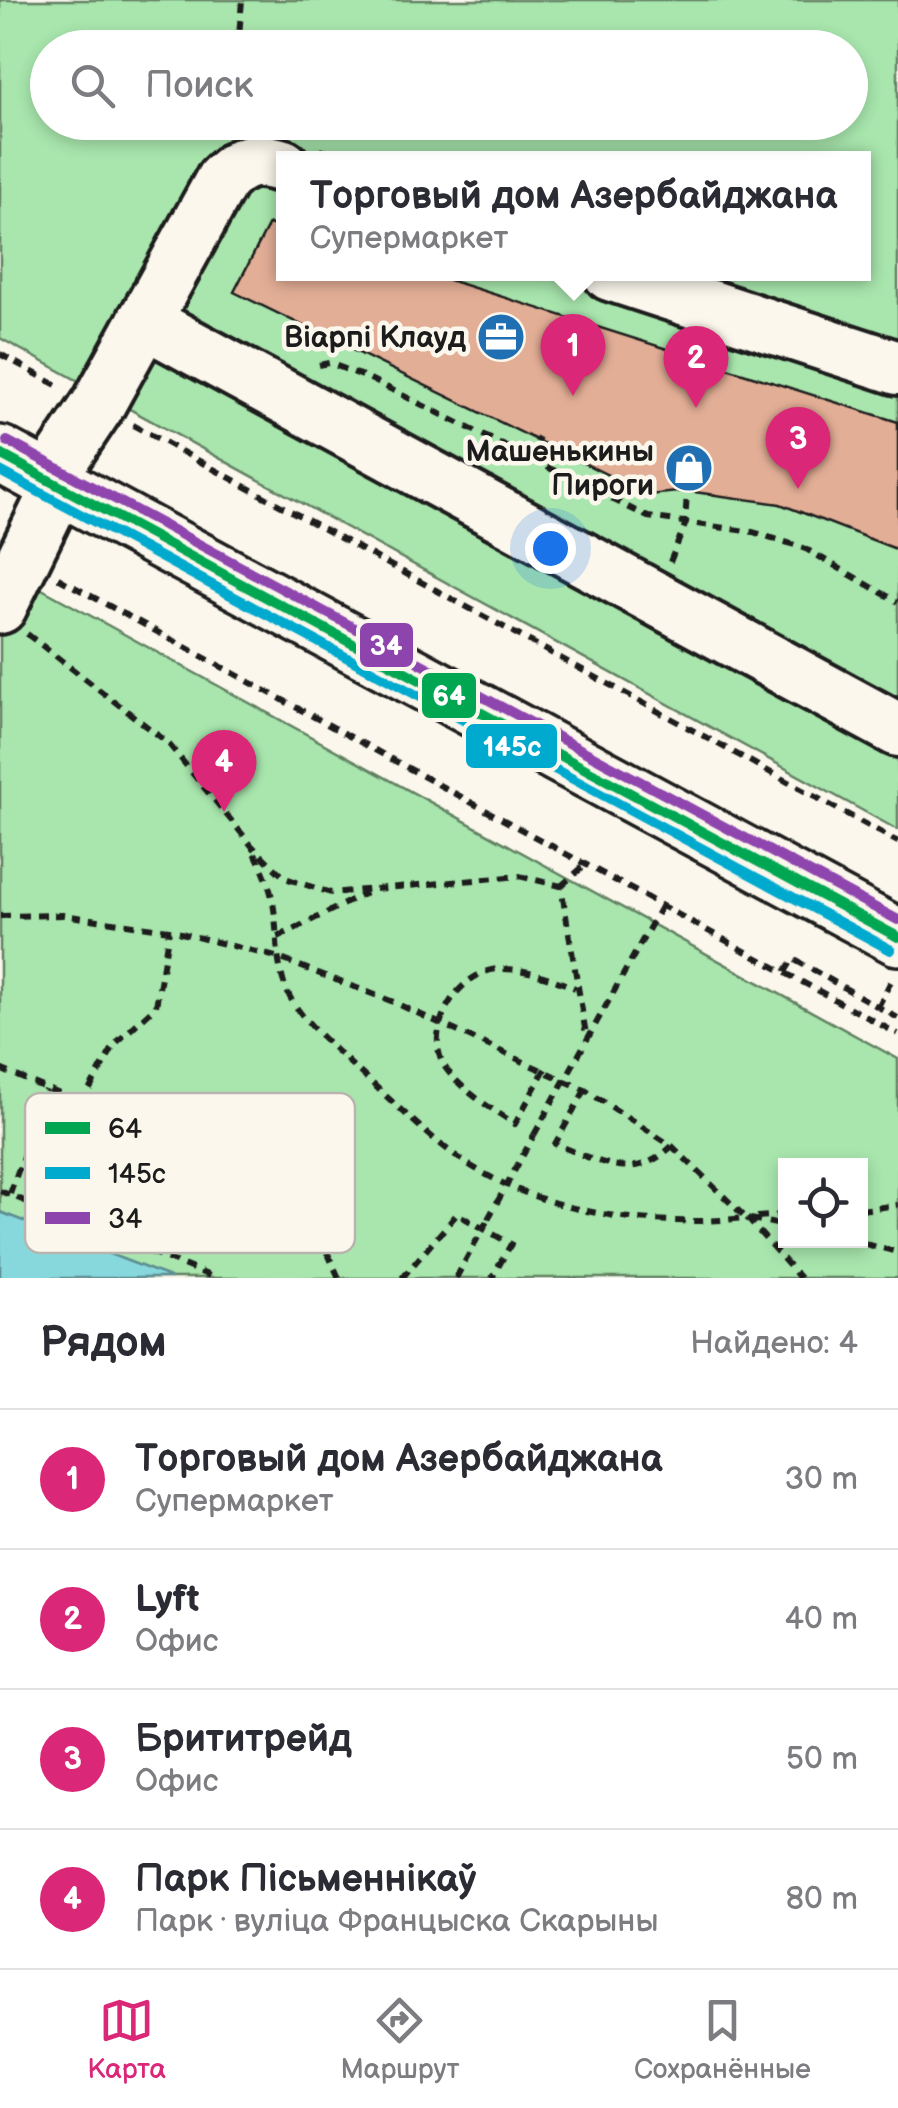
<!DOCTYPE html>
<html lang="ru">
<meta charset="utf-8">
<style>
body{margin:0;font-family:"Balsamiq Sans",sans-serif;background:#f7f7f7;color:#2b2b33}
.controls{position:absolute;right:30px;bottom:30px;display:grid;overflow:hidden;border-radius:0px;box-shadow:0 5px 15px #0003}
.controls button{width:90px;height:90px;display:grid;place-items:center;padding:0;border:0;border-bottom:2px solid #e1e1e2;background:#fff;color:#2b2b33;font:50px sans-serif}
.you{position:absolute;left:550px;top:548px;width:35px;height:35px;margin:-25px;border:8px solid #fff;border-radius:50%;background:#1a73e8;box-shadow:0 0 0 15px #1a73e833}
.badge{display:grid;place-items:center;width:65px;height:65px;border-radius:50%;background:#db2777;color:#fff;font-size:32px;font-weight:700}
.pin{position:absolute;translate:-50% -82px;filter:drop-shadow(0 2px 5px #0008)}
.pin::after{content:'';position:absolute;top:52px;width:35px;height:30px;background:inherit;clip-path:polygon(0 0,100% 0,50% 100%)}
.popup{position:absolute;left:276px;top:151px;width:595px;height:130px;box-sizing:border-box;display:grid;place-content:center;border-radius:0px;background:#fff;filter:drop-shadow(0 2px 8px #0005);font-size:32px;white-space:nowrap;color:#7c7c81}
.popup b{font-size:38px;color:#2b2b33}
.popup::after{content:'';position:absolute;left:50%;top:100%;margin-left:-20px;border:20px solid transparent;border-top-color:#fff}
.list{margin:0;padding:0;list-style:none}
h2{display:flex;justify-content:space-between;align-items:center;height:130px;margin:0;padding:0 40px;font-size:42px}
h2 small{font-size:32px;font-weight:400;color:#7c7c81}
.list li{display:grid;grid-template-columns:65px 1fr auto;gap:30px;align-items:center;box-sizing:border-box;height:140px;padding:0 40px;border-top:2px solid #e1e1e2}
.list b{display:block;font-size:38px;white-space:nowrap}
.list p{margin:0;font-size:32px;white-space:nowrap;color:#7c7c81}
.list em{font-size:32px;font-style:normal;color:#7c7c81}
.icon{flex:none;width:55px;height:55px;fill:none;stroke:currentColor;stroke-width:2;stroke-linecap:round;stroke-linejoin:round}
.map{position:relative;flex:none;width:898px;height:1278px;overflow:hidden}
.search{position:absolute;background:#fff;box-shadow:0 5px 15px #0003;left:30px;right:30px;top:30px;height:110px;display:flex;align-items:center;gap:25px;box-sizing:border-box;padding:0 35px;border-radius:55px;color:#7c7c81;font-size:38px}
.sheet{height:690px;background:#fff}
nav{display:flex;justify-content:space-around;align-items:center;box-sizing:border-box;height:140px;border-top:2px solid #e1e1e2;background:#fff;font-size:28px;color:#7c7c81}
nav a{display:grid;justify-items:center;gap:5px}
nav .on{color:#db2777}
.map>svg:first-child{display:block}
</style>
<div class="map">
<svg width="898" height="1278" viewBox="0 0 898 1278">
<rect width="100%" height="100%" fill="#fbf7ec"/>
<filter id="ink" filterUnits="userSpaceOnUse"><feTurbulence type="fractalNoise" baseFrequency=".01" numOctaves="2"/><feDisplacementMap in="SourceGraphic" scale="20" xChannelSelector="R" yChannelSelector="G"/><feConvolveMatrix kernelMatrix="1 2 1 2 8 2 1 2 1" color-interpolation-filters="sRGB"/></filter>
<g filter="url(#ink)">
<!-- green -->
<g fill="#a8e6ad" stroke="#628164" stroke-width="2.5" fill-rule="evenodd">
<path d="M0,0h898v830l-898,-492zM48,48h802v74h-802zM283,158h580v116h-580z"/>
<path d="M0,566l898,493v219h-898zM786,1166h74v74h-74z"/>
</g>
<!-- water -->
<polygon fill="#86d8dd" stroke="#5c8d90" stroke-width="2.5" points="0,1212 172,1278 0,1278"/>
<!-- building -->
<polygon fill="#e3ae96" stroke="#1c1c1c" stroke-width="2.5" points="269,224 283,228 283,274 430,274 898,422 898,550 780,504 687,491 649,495 234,292"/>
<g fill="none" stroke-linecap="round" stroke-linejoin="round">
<!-- minor casing -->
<g stroke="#1c1c1c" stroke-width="60">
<g id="minor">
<polyline points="610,274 898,368"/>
<polyline points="144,321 898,730"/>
<path d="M48,480l50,-75 124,-225c20,-21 34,-23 61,-14"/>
<polyline points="0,607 59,486"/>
</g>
</g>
<!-- major casing -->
<g stroke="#1c1c1c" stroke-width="62">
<polyline id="major" points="0,454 898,937"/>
</g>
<!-- path -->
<g stroke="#1c1c1c" stroke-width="6" stroke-dasharray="10 8" stroke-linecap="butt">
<polyline points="238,48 242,0"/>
<polyline points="320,150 347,158"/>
<polyline points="0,354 60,387"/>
<polyline points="319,365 329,363 368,378 648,517 753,532 804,548 898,602"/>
<polyline points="133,425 898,842"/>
<polyline points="528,458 539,437"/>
<polyline points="670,562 685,525 687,491"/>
<polyline points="58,578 898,1034"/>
<polyline points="27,634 167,742 252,846 285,878 331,893 519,876 561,886 587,1040"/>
<path d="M255,853c8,16 15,32 18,50 6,31 1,60 15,90 11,26 55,64 77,84 34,30 67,64 106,89 80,49 182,62 273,52"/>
<polyline points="561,886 585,865"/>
<polyline points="0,916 63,915 169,930 276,957 391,1001 585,1090 672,1146 746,1218 786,1226"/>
<polyline points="278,937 366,893"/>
<polyline points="785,972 793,959 898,1018"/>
<polyline points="878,1007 893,977"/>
<polyline points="0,1069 86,1105 171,1151 220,1191 325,1247 339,1278"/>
<path d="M545,1069l-30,55c-23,-15 -51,-32 -68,-54 -27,-36 10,-99 52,-101 28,-1 51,9 76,19"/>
<path d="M585,1090l-30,54c45,17 78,40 117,2"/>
<polyline points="81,1105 115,1044 156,1006 169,930"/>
<polyline points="534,1135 662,905"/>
<polyline points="0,1191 215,1278"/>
<polyline points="10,1194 46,1090"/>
<polyline points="860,1210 898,1205"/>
<polyline points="757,1217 786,1215"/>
<polyline points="747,1218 800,1278"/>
<polyline points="848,1240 898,1252"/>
<polyline points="402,1278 457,1214 511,1244 492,1278"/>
<polyline points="456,1278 488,1219"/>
</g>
<!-- minor -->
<use href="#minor" stroke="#fbf7ec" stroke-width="52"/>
<!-- major -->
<use href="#major" stroke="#fbf7ec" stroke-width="55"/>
<!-- path-bridge -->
<polyline stroke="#1c1c1c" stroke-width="6" stroke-dasharray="10 8" stroke-linecap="butt" points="488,1219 534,1135"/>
<!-- bus-1 casing -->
<g stroke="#fbf7ec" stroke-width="18">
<polyline id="bus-1" points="0,454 898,937"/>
</g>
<!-- bus-2 casing -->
<g stroke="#fbf7ec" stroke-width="18">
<polyline id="bus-2" points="0,471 891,950"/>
</g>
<!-- bus-3 casing -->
<g stroke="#fbf7ec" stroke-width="18">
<polyline id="bus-3" points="7,441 898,920"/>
</g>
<!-- bus-1 -->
<use href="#bus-1" stroke="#00a651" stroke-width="10"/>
<!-- bus-2 -->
<use href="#bus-2" stroke="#00a9ce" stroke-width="10"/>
<!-- bus-3 -->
<use href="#bus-3" stroke="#8e44ad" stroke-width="10"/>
</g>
</g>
<!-- icons -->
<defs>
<g id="office-disc" transform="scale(2.5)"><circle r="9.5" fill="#1f6fb2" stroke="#fbf7ec"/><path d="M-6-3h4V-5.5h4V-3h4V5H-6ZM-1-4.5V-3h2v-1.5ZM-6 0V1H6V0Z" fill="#fff"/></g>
<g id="shop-disc" transform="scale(2.5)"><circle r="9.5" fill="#1f6fb2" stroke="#fbf7ec"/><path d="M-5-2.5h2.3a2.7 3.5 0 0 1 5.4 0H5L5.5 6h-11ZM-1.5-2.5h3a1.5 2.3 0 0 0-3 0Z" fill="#fff"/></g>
</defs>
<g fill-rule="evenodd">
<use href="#office-disc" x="501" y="337"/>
<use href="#shop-disc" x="689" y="468"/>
</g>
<g text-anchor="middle" stroke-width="9" stroke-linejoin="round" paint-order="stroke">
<!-- poi labels -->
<g font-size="30" font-weight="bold" fill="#1c1c1c" stroke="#fbf7ec" text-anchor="end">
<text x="466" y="347">Віарпі Клауд</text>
<text x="654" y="461">Машенькины<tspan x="654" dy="34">Пироги</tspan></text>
</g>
</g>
<!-- legend -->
<rect x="25" y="1093" width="330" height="160" rx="15" fill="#fbf7ec" stroke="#b8b5ae" stroke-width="2.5"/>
<rect x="45" y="1122" width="45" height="12" fill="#00a651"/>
<rect x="45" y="1167" width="45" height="12" fill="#00a9ce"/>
<rect x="45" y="1212" width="45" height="12" fill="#8e44ad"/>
<g font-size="28" fill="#1c1c1c">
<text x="108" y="1138">64</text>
<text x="108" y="1183">145с</text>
<text x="108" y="1228">34</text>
</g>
<g stroke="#fbf7ec" stroke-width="4">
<rect x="358" y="621" width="57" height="48" rx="10" fill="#8e44ad"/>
<rect x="420" y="671" width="58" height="49" rx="10" fill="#00a651"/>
<rect x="464" y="722" width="95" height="48" rx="10" fill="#00a9ce"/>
</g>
<g font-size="28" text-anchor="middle" font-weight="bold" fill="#fff">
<text x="386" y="655">34</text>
<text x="449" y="705">64</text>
<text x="512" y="756">145с</text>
</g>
</svg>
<div class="controls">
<button><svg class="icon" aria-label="locate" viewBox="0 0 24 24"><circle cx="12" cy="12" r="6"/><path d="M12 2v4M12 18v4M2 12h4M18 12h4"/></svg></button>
</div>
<div class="you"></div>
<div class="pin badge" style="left:573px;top:396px">1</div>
<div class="popup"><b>Торговый дом Азербайджана</b>Супермаркет</div>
<div class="pin badge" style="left:696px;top:408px">2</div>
<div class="pin badge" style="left:798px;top:489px">3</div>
<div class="pin badge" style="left:224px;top:812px">4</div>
<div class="search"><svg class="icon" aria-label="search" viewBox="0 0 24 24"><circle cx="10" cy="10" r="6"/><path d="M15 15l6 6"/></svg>Поиск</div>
</div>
<section class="sheet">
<h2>Рядом<small>Найдено: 4</small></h2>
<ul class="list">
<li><span class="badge">1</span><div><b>Торговый дом Азербайджана</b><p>Супермаркет</p></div><em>30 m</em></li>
<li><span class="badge">2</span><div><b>Lyft</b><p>Офис</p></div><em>40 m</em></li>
<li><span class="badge">3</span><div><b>Брититрейд</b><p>Офис</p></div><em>50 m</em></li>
<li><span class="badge">4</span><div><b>Парк Пісьменнікаў</b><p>Парк · вуліца Францыска Скарыны</p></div><em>80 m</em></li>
</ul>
</section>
<nav>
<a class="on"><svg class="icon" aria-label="map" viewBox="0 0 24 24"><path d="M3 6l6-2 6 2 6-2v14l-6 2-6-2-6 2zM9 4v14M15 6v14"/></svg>Карта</a>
<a><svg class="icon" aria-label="directions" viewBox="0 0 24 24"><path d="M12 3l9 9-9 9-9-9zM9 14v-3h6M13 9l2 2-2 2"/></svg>Маршрут</a>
<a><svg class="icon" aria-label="saved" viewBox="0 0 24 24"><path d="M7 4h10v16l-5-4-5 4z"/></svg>Сохранённые</a>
</nav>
